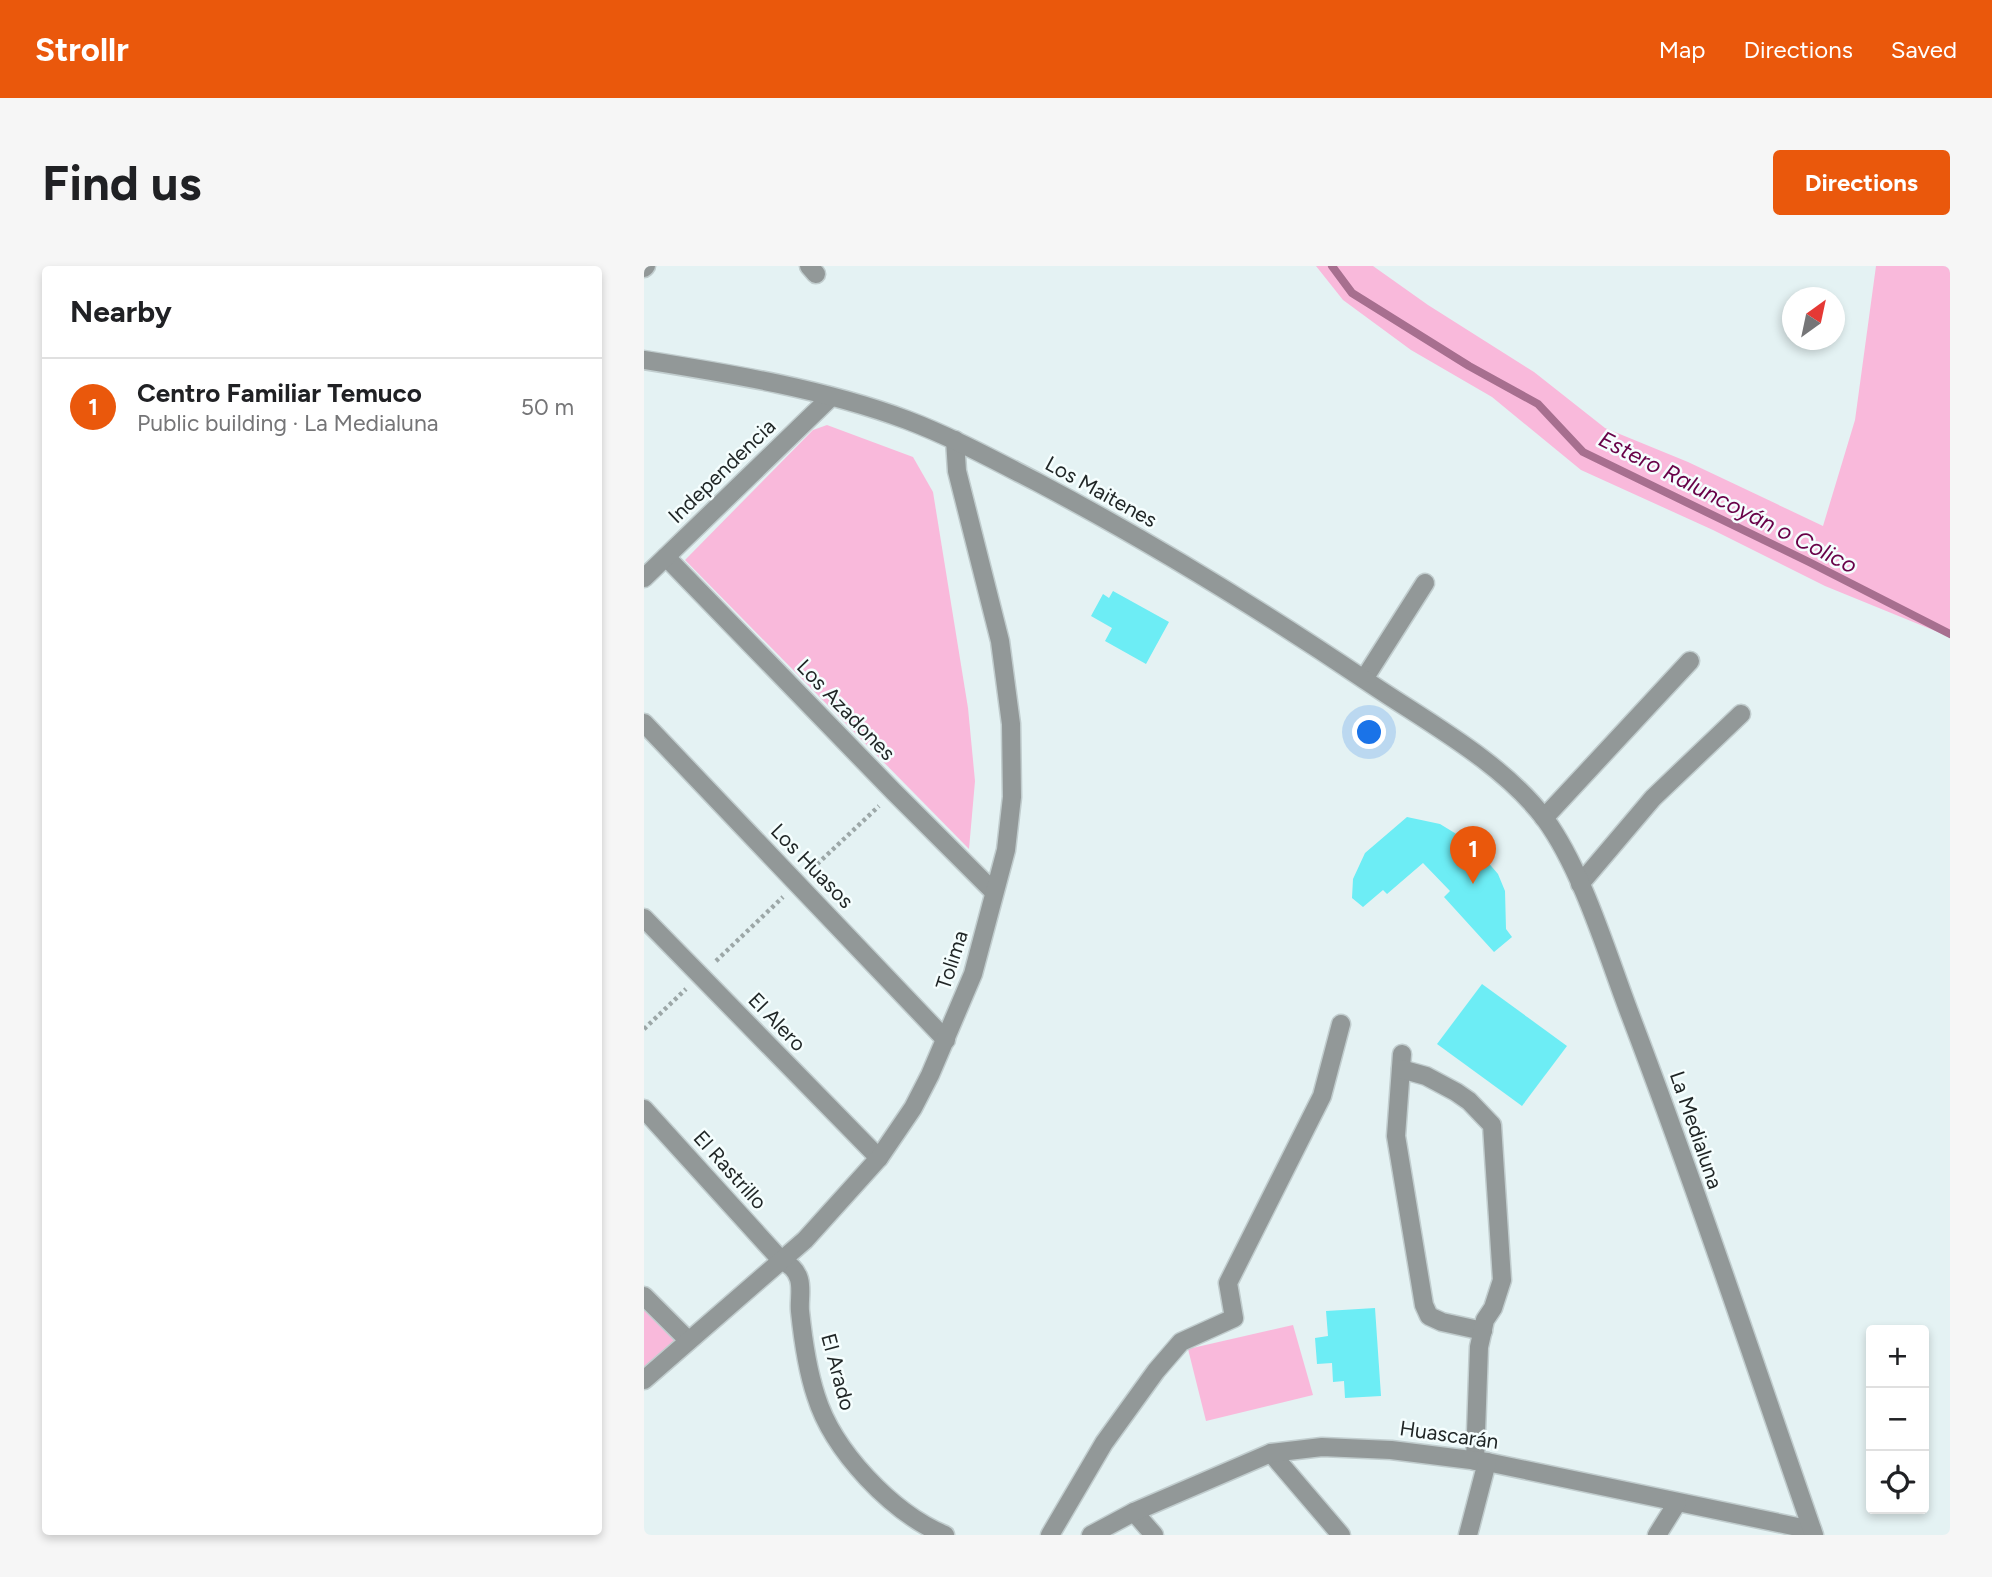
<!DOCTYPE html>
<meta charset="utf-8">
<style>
body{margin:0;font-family:Figtree,sans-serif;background:#f6f6f6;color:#202124}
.controls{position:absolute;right:21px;bottom:21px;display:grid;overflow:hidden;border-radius:7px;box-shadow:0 4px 10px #0003}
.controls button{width:63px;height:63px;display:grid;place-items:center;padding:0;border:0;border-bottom:2px solid #e0e0e0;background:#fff;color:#202124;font:35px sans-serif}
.compass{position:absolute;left:1138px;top:21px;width:63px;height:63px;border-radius:50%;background:#fff;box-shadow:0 4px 10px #0003;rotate:33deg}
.you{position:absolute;left:726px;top:467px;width:24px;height:24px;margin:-18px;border:5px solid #fff;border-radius:50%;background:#1a73e8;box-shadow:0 0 0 10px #1a73e833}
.badge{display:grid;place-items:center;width:46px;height:46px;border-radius:50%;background:#ea580c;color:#fff;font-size:23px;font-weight:700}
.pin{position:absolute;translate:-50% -58px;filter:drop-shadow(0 2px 4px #0008)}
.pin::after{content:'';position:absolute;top:37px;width:24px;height:21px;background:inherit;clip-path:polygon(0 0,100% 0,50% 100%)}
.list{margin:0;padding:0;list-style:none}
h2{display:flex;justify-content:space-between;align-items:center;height:91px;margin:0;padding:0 28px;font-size:30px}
h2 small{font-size:23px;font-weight:400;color:#757577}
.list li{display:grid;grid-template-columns:46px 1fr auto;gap:21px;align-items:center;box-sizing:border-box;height:98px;padding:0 28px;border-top:2px solid #e0e0e0}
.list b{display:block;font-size:26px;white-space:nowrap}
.list p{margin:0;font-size:23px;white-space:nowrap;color:#757577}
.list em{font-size:23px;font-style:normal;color:#757577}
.icon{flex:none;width:38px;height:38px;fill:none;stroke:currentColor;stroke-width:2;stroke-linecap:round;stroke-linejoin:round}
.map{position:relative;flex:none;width:1306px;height:1269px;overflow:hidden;border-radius:7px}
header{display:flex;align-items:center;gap:42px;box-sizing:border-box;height:98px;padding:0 35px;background:#ea580c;color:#fff}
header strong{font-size:33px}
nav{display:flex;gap:38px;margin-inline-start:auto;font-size:24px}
.intro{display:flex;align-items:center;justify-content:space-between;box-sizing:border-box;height:168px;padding:0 42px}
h1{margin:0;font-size:49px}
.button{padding:18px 32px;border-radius:7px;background:#ea580c;color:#fff;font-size:24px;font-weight:700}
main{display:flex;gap:42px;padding:0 42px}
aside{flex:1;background:#fff;border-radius:7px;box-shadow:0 4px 10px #0003}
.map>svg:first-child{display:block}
</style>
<header>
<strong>Strollr</strong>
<nav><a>Map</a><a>Directions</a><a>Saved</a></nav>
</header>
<div class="intro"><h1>Find us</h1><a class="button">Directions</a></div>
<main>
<aside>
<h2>Nearby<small></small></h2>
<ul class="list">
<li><span class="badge">1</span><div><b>Centro Familiar Temuco</b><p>Public building · La Medialuna</p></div><em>50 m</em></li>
</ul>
</aside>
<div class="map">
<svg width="1306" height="1269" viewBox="0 0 1306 1269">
<rect width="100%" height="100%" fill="#e4f2f3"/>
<!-- green -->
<g fill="#f9b9db">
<polygon points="672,0 729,0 784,39 890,106 961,162 1044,196 1179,260 1211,154 1232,0 1306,0 1306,371 1181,320 1069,264 937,204 848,131 767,84 699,34"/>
<polygon points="183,159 269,191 289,226 324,442 331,515 325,583 41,294 169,164"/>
<polygon points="0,1030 44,1074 0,1114"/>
<polygon points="649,1059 669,1129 562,1155 544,1083"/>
</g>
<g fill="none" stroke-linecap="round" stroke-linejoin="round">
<!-- stream -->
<polyline stroke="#a76f8f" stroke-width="8" points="688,0 708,27 825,100 894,138 939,186 1165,296 1306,368"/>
</g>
<!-- building -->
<g fill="#6dedf5">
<polygon points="469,325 525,356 502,398 461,375 468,362 447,350 459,328 465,332"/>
<polygon points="763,551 796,558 814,569 829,579 854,608 861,625 862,663 868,671 850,686 800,631 806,625 779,597 743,628 739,624 719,641 708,632 709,613 721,587"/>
<polygon points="838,718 923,780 878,840 793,778"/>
<polygon points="731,1042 737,1130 701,1132 700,1115 689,1116 688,1097 673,1098 671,1072 684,1070 682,1045"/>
</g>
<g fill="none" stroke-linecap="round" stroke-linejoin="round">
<!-- minor casing -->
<g stroke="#c1cdce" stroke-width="21">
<g id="minor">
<polyline points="165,0 172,8"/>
<polyline points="0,2 2,0"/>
<polyline points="22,291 250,526 350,626"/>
<polyline points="0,312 187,131"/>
<polyline points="720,413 781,317"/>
<polyline points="0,457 302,774"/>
<polyline points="900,552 1046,395"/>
<polyline points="936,618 1009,532 1097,448"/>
<polyline points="0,652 235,892"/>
<polyline points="758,788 752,870 780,1039 785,1050 798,1056 839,1065"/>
<polyline points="757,803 782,810 812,826 825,835 848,859 858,1014 849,1042 841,1054 835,1081 831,1195"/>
<path d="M0,843l137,151c9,5 15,9 18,19 3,10 0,22 1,32 3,29 7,58 16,85 17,55 76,117 129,139"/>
<polyline points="0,1030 44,1074"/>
<polyline points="0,1114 161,974 235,892 269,842 286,809 329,708 362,584 368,531 367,458 356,375 313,205 311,174"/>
<polyline points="627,1187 697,1269"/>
<polyline points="490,1246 510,1269"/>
<polyline points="406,1269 460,1177 512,1105 537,1076 590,1052 584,1017 678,830 697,758"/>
<polyline points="447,1269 490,1246 627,1187 678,1181 747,1184 843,1196 1168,1264"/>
<polyline points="824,1269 843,1196"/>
<polyline points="1013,1269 1033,1237"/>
</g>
</g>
<!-- tertiary casing -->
<g stroke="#c1cdce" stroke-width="21">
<path id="tertiary" d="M0,94c88,14 180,29 263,60 45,17 87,40 130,62 114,60 224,128 331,200 59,40 134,80 177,137 38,52 63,138 86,198 65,171 123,345 183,518"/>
</g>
<!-- path -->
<g stroke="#9ca7a7" stroke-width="4.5" stroke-dasharray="3.5 3.5" stroke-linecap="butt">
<polyline points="168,603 235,540"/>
<polyline points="72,695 139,631"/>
<polyline points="0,763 42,723"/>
</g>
<!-- minor -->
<use href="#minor" stroke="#929898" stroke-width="18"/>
<!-- tertiary -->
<use href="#tertiary" stroke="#929898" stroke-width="18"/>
</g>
<g text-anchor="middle" stroke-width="5" stroke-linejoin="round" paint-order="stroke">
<!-- street labels -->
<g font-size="21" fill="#1f2525" stroke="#f5fefe">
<text transform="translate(78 205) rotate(-44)" y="7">Independencia</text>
<text transform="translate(457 226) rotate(29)" y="7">Los Maitenes</text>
<text transform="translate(202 444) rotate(46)" y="7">Los Azadones</text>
<text transform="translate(168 600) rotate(46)" y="7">Los Huasos</text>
<text transform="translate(308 694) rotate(-72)" y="7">Tolima</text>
<text transform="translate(133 756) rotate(46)" y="7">El Alero</text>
<text transform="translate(1052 864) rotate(71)" y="7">La Medialuna</text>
<text transform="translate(86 904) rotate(48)" y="7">El Rastrillo</text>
<text transform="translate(194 1106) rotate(75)" y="7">El Arado</text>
<text transform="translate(805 1169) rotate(8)" y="7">Huascarán</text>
</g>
<!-- water labels -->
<g font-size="23" font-style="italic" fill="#680248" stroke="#f5fefe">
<text transform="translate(1084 236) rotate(27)" y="8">Estero Raluncoyán o Colico</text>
</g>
</g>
</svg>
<div class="controls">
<button>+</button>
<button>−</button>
<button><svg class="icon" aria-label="locate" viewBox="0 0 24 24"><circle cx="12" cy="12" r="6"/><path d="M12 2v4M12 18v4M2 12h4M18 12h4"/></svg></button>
</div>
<svg class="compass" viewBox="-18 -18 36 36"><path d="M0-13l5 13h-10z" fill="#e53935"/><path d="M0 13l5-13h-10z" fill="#757577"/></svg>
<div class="you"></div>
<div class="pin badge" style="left:829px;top:618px">1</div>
</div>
</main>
